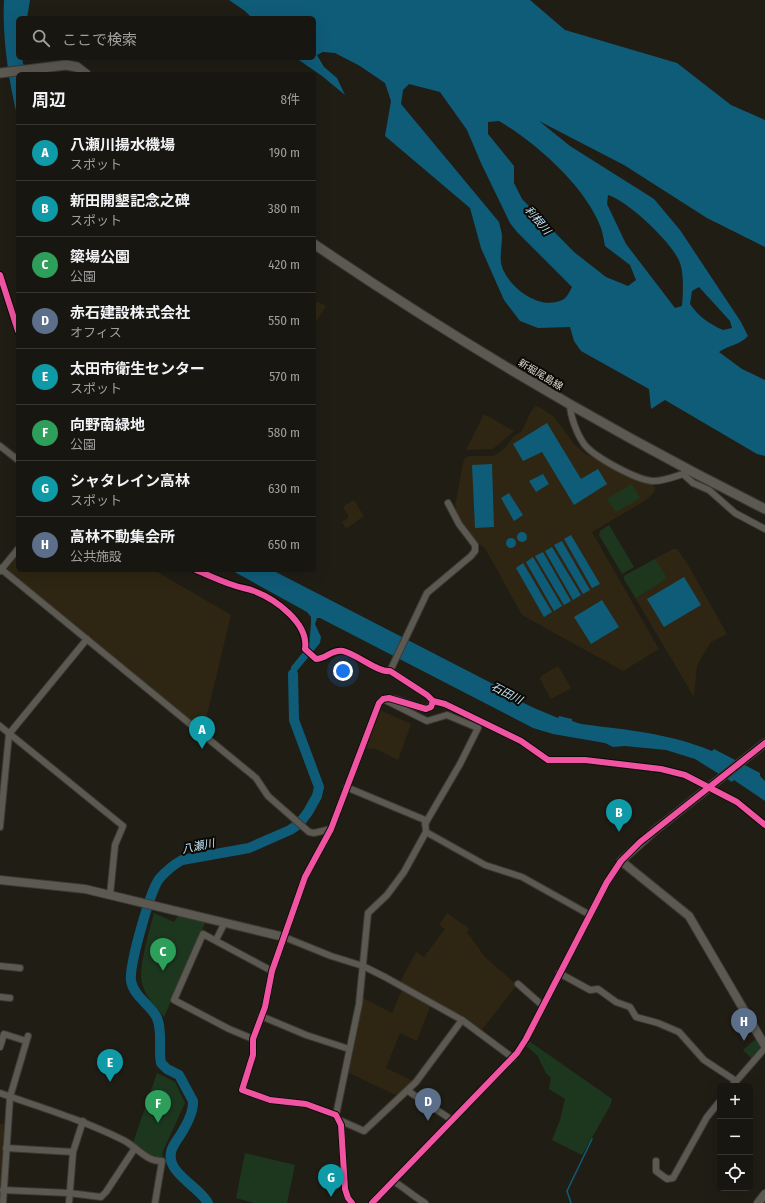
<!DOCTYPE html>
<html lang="ja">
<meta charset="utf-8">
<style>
body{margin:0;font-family:"Fira Sans Condensed","Noto Sans JP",sans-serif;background:#211f19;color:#f1f3f6}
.controls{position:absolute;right:12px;bottom:12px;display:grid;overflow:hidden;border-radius:6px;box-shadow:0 4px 16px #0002}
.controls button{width:36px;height:36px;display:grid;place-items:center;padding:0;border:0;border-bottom:1px solid #363530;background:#181610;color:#f1f3f6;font:20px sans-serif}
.you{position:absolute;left:343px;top:671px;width:14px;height:14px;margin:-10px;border:3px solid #fff;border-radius:50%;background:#1a73e8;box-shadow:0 0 0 6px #1a73e833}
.badge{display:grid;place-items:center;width:26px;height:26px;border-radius:50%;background:#9c988f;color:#fff;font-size:13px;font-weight:700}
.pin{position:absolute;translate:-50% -33px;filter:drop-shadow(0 1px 2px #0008)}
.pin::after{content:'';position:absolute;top:21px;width:14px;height:12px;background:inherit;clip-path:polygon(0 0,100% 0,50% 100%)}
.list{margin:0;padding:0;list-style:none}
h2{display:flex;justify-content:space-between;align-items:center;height:52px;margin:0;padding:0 16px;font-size:17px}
h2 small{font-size:13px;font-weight:400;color:#9f9f9f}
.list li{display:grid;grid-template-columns:26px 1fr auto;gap:12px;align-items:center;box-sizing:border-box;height:56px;padding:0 16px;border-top:1px solid #363530}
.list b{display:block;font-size:15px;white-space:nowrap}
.list p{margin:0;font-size:13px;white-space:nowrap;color:#9f9f9f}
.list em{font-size:13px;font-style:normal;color:#9f9f9f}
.icon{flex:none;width:22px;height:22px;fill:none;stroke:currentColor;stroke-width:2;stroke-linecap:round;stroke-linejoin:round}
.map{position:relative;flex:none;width:765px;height:1203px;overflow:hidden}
.search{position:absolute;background:#181610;box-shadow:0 4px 16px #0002;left:16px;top:16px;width:300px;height:44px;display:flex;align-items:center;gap:10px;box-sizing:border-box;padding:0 14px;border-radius:6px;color:#9f9f9f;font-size:15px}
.panel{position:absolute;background:#181610;box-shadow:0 4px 16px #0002;left:16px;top:72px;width:300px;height:500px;border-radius:6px}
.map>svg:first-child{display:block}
</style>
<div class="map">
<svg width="765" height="1203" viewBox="0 0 765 1203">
<rect width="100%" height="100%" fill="#201d15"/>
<!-- built -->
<g fill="#2e2612">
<polygon points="314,300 326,306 314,325"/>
<polygon points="536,406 543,409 555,418 574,444 585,454 653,484 655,488 654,492 646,500 592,532 659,649 623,671 522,615 485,548 479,544 457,515 455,506 464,459 469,456 494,456 506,447 513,437 522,431 531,411"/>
<polygon points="484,414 514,431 493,449 466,450"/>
<polygon points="354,500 364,516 346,529 342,522 349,517 343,507"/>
<polygon points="673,549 677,549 688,565 727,634 711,642 697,665 694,697 624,579 624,576"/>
<polygon points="18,555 18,570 154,570 231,615 203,731 8,570 8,568"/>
<polygon points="558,666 571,688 551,699 540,679 541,676"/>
<polygon points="380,710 411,724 398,760 376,749 365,748"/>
<polygon points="447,913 467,927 469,930 467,932 485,957 517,985 481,1031 455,1013 400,982 416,952 424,957 445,929 439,925"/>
<polygon points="403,988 431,1004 417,1041 400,1033 386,1068 413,1081 398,1096 347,1072 363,998 392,1013"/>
<polygon points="0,1124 5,1124 0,1203"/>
</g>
<!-- green -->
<g fill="#1d371f">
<polygon points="632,484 640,498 616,512 607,499"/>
<polygon points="609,525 634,567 622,574 599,535 600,531"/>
<polygon points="655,559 667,578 636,598 624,579 624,576"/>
<path d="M154,913l20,9 5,-7 27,6 -42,96c-8,-10 -19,-20 -22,-34 -4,-15 8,-54 12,-70z"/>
<polygon points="757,1038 763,1048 752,1059 743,1050"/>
<polygon points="529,1041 612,1099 610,1106 582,1155 552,1140 560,1120 565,1099 549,1089 551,1078 546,1073 537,1055 526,1046"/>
<polygon points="157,1073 175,1082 185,1103 163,1151 162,1160 146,1154 133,1143"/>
<polygon points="245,1153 295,1165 287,1203 254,1203 236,1198"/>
</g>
<!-- water -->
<g fill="#0f5c79" fill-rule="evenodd">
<path d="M4,0h26l-3,18h-9v40h4l3,16h-7v44c-9,-33 -16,-83 -14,-118z"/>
<path d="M229,0h301l35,30 112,33 54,42 34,15v127l-58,-29 -83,-53 -85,-44 31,25 84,53 26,31 61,92 7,14c-8,9 -19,9 -29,16l23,17 23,11v76l-8,-2 -92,-54 -14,9 -2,-20 -68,-38 -7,-10 -4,-14 -32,1 -18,-7 -16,-21 -23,-52 -11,-40 -85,-72 6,-35 -6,-18 -25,-17 -25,-13 -12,-1 -6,3 7,12 13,11 8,17 -23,-19 -26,-18h18v-40h-62l-7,-7zM409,84l31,8 27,38 14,33 29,60 7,9 55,55c-2,4 -5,10 -8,12 -22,13 -54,-10 -62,-32 -3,-10 0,-20 0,-30 0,-5 -2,-10 -3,-15l-98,-118 2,-14zM499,121c37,22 87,66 102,107 2,6 3,13 4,18l25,19 6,15 -8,6 -22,-9 -32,-25 -52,-53 -8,-16v-17l-26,-32v-12zM608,195c20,6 65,48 72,68 4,11 3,32 2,43l-7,2 -49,-64 -19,-40zM699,287l31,34 2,7 -9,2c-14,-6 -25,-14 -33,-26l2,-13z"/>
<polygon points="547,423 581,479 598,469 607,484 574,505 542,452 523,461 513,444"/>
<polygon points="492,464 494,527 475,528 472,465"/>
<polygon points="543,474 549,484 536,492 529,481"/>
<polygon points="509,493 523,515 514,521 501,498"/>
<circle cx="522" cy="537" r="5"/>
<polygon points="571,535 600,584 592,588 564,539"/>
<circle cx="511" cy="543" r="5"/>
<polygon points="562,541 590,590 583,594 554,545"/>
<polygon points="552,547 581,595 573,600 545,551"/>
<polygon points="543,552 571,601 564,605 535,556"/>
<polygon points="533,557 562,606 554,611 526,562"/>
<polygon points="523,563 552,612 544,617 516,568"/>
<path d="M231,570h41l225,116v4l37,18 24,10 1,-2 13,3v2l9,3c47,6 87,9 131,27l2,-2 46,24v3l5,5v20l-31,-21 -2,2 -37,-23 -29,-9 -41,-4 -12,1 -8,-4 -52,-9 -20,-6 -213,-110h-3l-2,6 6,13 -1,6 -23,28 -1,9 -5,12v-25l18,-22 2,-21v-7l-4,-5z"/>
<polygon points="684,577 701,605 664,627 647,599"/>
<polygon points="602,600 619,627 591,644 574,617"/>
</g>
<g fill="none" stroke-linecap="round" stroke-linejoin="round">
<!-- stream -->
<polyline stroke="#0f5c79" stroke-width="1.5" points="571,1203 567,1191 592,1139"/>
<!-- river -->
<path stroke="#0f5c79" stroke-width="10" d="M208,1203c-10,-19 -51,-33 -33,-60 7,-10 19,-29 18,-42l-14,-26 -12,-6 -6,-6c-3,-14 2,-31 -4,-45 -6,-13 -23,-21 -26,-37 -2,-16 19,-89 28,-102 7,-8 14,-14 23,-19l67,-12 41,-18 9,-6 9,-12 9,-16 2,-9 -25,-67 -1,-46"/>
<!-- minor casing -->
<g stroke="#3c3933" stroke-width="8">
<g id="minor">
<path d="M570,404c0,12 7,30 14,40 10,13 54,37 70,37 9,0 20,-4 29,-7l4,-6"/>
<polyline points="0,446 18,460"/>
<polyline points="683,474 693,483 709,490 735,513 765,529"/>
<polyline points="0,568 256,778 268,796 309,832 314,833 331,829"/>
<polyline points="0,571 18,549"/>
<polyline points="383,699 427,721 447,715 478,728 460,764 425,824"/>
<polyline points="0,726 123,826 115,845 110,895"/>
<polyline points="0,827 9,734 87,639"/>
<polyline points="426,832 485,865 522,877 590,915"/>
<polyline points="284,937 331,956 363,966 385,977 462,1020 513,1058"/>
<polyline points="216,940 225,922"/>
<polyline points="0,966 20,968"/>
<polyline points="559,973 590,990 598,989 616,1002 630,1007 636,1017 658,1023 679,1032 704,1060 736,1081"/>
<polyline points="518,984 543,1006"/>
<polyline points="0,997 10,998"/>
<polyline points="261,1016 306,1035 349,1049"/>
<polyline points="253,1039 229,1029 174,1000 203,934 272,971"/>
<polyline points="0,1047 4,1034 26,1041"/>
<polyline points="732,1086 765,1048"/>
<polyline points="408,1091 452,1120"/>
<path d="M0,1093c42,15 83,27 123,47 13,6 23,22 39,21l-7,42"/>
<polyline points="336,1115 359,1004 368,913 387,895 404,872 426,832 425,820 346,787"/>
<polyline points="339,1120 364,1131 416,1082 462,1020"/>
<polyline points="6,1148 73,1152"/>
<polyline points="656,1161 656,1171 667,1179 673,1178 707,1117 720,1101"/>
<path d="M393,1181c12,7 20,15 32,22"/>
<polyline points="3,1190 69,1193 101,1197 106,1192 135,1148"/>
<polyline points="3,1203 10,1097 28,1036"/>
<polyline points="69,1203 73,1152 83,1121"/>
<path d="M352,1203l-4,-5 -3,-9 -4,-64 -5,-10 -30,-11 -36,-4 -28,-10 11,-35v-16l12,-32 7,-36 33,-94 26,-48 48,-126c10,-14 36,8 50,5l4,-7 -6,-6 -37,-24 37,-78 44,-37 4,-5v-6l-16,-21 -11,-21"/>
<polyline points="372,1203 517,1053 526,1039 607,882 621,861"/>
</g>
</g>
<!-- tertiary casing -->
<g stroke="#3c3933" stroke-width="10">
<g id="tertiary">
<polyline points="765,743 654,831 621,861 689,916 765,1046"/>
<polyline points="0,880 85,889 284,937"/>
<polyline points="758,1203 765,1194"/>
</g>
</g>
<!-- secondary casing -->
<g stroke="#3c3933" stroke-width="11">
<g id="secondary">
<polyline points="0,73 66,65 77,67 86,74"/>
<path d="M314,244c144,98 295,187 451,265"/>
</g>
</g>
<!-- minor -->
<use href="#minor" stroke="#5c5852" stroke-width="6"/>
<!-- tertiary -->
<use href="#tertiary" stroke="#5c5852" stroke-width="8"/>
<!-- secondary -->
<use href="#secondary" stroke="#5c5852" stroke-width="9"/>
<!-- cycleway casing -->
<g stroke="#0c0904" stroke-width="8">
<g id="cycleway">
<polyline points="0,275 18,331"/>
<path d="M196,570c12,5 25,11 37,15 7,3 14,3 21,6 21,8 55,32 51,58l11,10c10,0 16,-10 27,-8 14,3 35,22 47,20l37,24 6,6 12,3 76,37 27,19h37l76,9 24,6 52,27 28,23"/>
<polyline points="352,1203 348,1198 345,1189 341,1125 336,1115 306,1104 270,1100 242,1090 253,1055 253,1039 265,1007 272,971 305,877 331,829 379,703 383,699 389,698 426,709 431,707 433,701"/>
<polyline points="372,1203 517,1053 526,1039 607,882 621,861 640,842 765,743"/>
</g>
</g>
<!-- cycleway -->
<use href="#cycleway" stroke="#f153a3" stroke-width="6"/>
</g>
<g text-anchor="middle" stroke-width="4" stroke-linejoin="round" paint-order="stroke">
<!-- street labels -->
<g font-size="10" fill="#dfdbd1" stroke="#0c0904">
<text transform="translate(541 374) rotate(31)" y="4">新堀尾島線</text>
</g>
<!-- water labels -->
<g font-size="11" font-style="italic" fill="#c3e8fd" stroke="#0c0904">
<text transform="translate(538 220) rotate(50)" y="4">利根川</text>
<text transform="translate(507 693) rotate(28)" y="4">石田川</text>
<text transform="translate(198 846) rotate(-12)" y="4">八瀬川</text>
</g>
</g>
</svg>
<div class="controls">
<button>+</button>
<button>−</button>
<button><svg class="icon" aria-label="locate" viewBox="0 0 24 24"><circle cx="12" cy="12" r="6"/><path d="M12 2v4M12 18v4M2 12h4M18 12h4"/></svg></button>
</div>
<div class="you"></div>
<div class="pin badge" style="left:202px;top:749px;background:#0f9aa8">A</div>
<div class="pin badge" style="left:619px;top:832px;background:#0f9aa8">B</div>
<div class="pin badge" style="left:163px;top:971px;background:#2e9e5b">C</div>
<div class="pin badge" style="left:428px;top:1121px;background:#5c6f8a">D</div>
<div class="pin badge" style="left:110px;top:1082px;background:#0f9aa8">E</div>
<div class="pin badge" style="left:158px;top:1123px;background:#2e9e5b">F</div>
<div class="pin badge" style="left:331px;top:1197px;background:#0f9aa8">G</div>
<div class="pin badge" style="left:744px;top:1041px;background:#5c6f8a">H</div>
<div class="search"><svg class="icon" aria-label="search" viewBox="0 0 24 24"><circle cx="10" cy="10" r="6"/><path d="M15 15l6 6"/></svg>ここで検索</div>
<section class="panel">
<h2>周辺<small>8件</small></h2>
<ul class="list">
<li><span class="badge" style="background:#0f9aa8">A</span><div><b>八瀬川揚水機場</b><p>スポット</p></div><em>190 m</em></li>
<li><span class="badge" style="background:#0f9aa8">B</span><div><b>新田開墾記念之碑</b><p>スポット</p></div><em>380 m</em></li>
<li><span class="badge" style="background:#2e9e5b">C</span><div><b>簗場公園</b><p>公園</p></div><em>420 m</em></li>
<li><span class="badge" style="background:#5c6f8a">D</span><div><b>赤石建設株式会社</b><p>オフィス</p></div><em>550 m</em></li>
<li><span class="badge" style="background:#0f9aa8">E</span><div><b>太田市衛生センター</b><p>スポット</p></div><em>570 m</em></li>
<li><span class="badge" style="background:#2e9e5b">F</span><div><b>向野南緑地</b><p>公園</p></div><em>580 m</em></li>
<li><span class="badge" style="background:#0f9aa8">G</span><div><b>シャタレイン高林</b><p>スポット</p></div><em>630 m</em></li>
<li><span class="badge" style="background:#5c6f8a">H</span><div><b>高林不動集会所</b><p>公共施設</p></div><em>650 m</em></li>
</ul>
</section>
</div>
